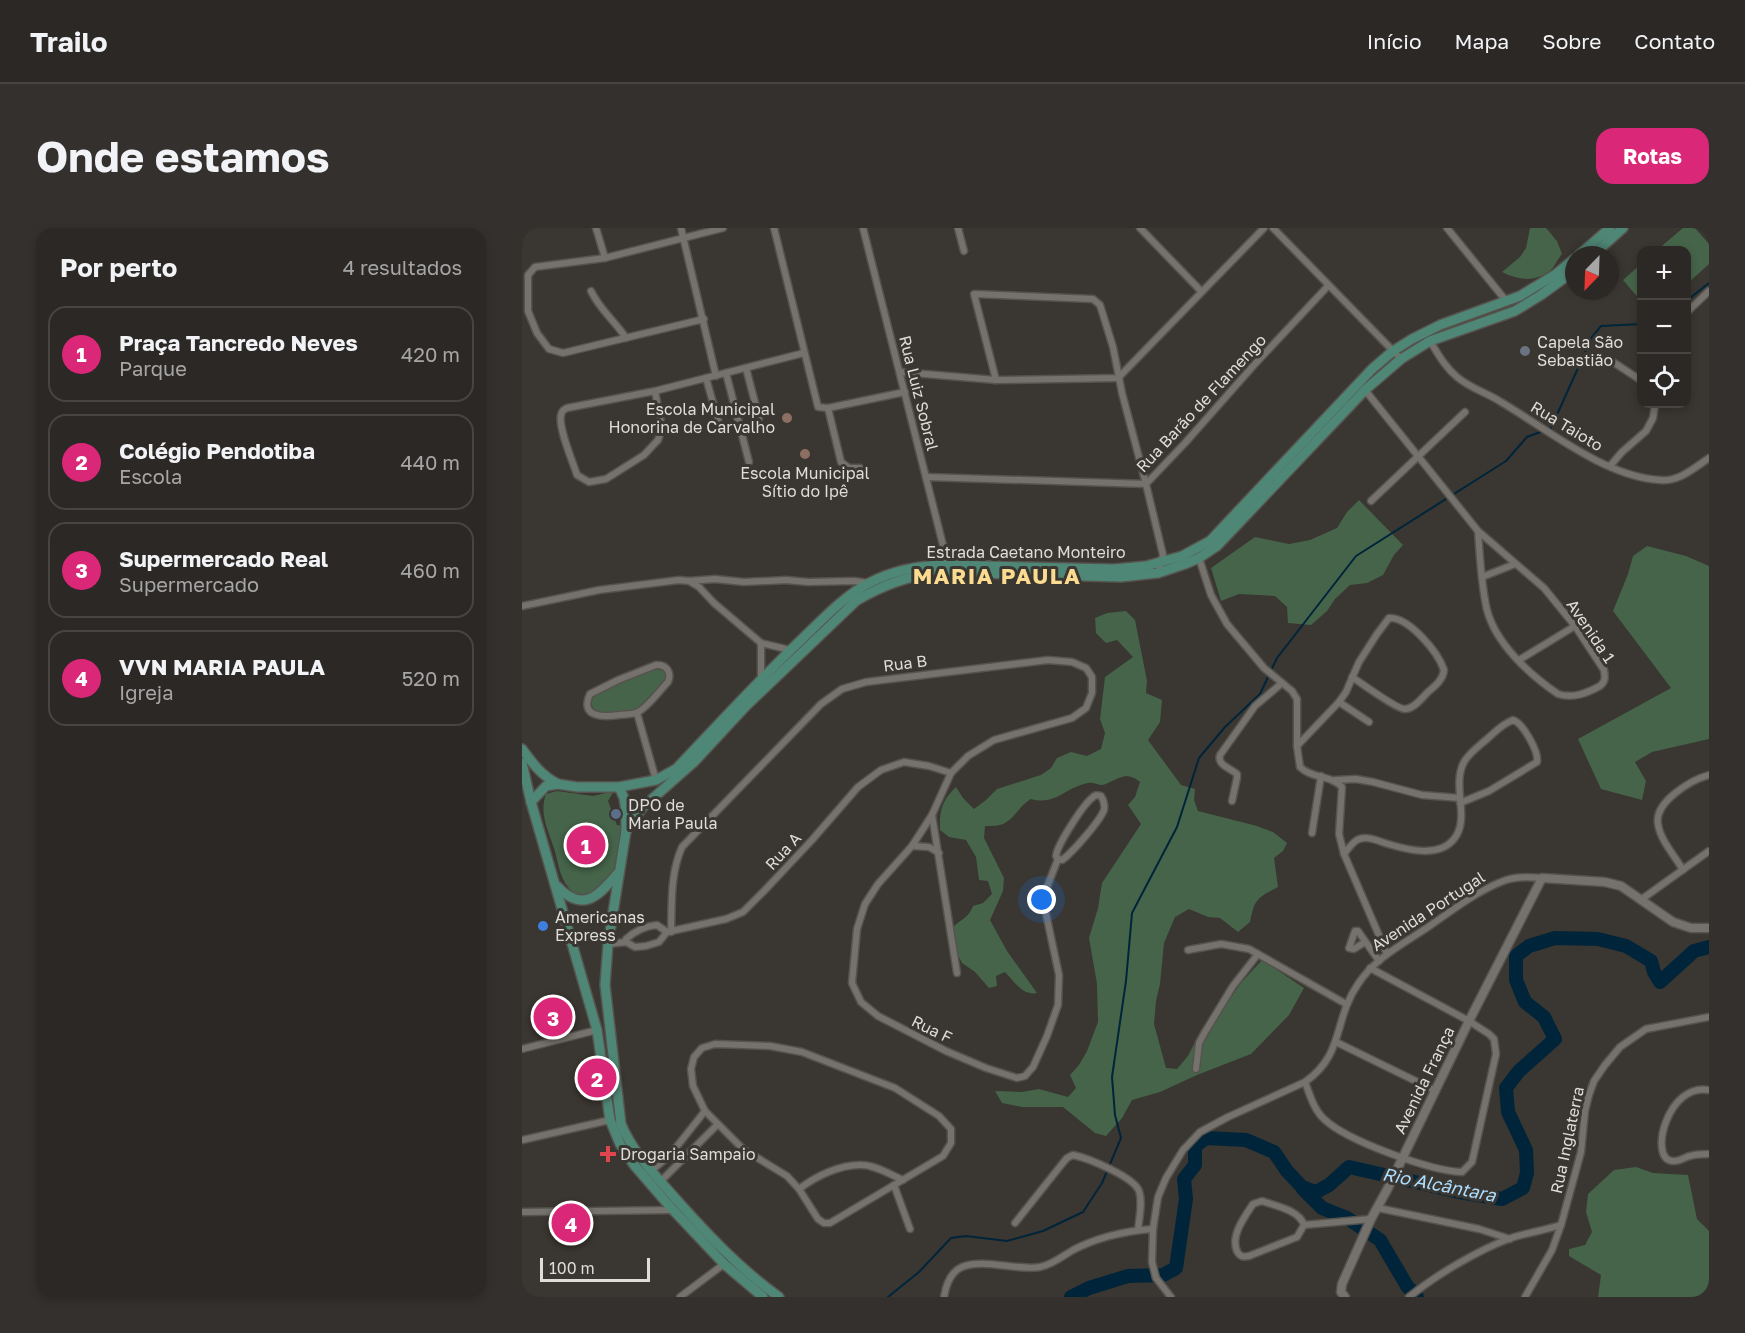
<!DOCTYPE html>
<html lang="pt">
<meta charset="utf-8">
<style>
body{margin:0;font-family:"Golos Text",sans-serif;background:#34302d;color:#f1f3f6}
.controls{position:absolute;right:18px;top:18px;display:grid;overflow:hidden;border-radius:12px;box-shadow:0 3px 9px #0003}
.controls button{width:54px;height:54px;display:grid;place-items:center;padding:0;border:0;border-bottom:2px solid #484442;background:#2c2825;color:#f1f3f6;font:30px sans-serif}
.compass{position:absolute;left:1043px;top:18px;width:54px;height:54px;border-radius:50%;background:#2c2825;box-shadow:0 3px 9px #0003;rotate:203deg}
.scale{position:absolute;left:18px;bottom:15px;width:110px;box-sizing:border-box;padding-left:6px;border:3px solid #dfddda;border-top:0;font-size:16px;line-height:21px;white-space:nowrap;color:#dfddda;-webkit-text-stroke:4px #3a3631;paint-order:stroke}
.you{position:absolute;left:520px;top:672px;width:21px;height:21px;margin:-15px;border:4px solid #fff;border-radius:50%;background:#1a73e8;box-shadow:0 0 0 9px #1a73e833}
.badge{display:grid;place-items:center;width:39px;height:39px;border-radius:50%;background:#db2777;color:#fff;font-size:20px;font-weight:700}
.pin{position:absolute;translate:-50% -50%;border:3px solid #fff;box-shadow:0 2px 6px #0006}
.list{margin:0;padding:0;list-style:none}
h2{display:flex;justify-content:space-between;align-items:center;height:78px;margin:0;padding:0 24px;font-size:26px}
h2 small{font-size:20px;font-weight:400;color:#a6a6a7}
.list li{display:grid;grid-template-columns:39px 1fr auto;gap:18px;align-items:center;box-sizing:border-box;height:96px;margin:0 12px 12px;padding:0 12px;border:2px solid #484442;border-radius:18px}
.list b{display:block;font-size:22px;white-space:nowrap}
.list p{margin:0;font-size:20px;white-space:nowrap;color:#a6a6a7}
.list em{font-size:20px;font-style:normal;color:#a6a6a7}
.icon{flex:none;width:33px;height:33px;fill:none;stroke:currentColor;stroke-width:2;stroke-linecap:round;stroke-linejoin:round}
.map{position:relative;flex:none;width:1187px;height:1069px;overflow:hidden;border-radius:18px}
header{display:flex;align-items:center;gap:36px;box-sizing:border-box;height:84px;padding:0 30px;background:#2c2825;border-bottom:2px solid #484442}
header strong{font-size:28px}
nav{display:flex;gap:33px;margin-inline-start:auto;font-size:21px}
.intro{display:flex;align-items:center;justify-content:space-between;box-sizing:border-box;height:144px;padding:0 36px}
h1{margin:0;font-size:42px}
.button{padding:15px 27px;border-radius:18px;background:#db2777;color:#fff;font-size:21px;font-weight:700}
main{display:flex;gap:36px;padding:0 36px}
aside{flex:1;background:#2c2825;border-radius:18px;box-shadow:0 3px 9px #0003}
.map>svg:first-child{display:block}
</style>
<header>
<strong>Trailo</strong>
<nav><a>Início</a><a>Mapa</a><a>Sobre</a><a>Contato</a></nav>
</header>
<div class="intro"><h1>Onde estamos</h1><a class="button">Rotas</a></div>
<main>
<aside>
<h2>Por perto<small>4 resultados</small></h2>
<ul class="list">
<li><span class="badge">1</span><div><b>Praça Tancredo Neves</b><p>Parque</p></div><em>420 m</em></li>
<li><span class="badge">2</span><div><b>Colégio Pendotiba</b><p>Escola</p></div><em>440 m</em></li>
<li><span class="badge">3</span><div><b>Supermercado Real</b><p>Supermercado</p></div><em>460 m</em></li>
<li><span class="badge">4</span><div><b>VVN MARIA PAULA</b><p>Igreja</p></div><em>520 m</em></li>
</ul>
</aside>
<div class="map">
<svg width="1187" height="1069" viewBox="0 0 1187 1069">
<rect width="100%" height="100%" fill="#3a3631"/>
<!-- green -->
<g fill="#456449">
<path d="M1008,0h16l11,13 5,13c-4,4 -7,12 -11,16 -16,13 -33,10 -49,2l18,-15 6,-9z"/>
<polygon points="1161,0 1173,0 1187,16 1187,36 1165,56 1164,22 1135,22"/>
<polygon points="1119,36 1119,73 1101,52"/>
<polygon points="837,272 881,317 872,327 861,347 845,355 828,357 813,371 805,383 789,397 766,395 765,379 753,368 717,366 699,373 689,340 733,309 767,316 788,312 815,300 825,284"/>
<polygon points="1125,318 1164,328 1187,338 1187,511 1130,524 1113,534 1124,553 1120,572 1079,561 1056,511 1149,460 1091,383 1106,346 1111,328"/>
<path d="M604,383l9,9 12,61 -1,12 16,7 -2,22 -12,18 33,45 14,4 -1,11 4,11 59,15 16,6 14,11 -4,8 -9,7 4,29c-21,11 -23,11 -28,35l-12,10 -18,-14 -12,-1 -19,-8 -14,8 -11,26 -4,41 -4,17 -2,23 12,44 11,1 11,-13 6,-12 28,-33 18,-27 22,-24 42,28 -15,27 -38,39 -54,21 -37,17 -28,8 -10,18 -16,18 -11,-3 -32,-26h-41l-20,-4 -7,-12 27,1 17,-3 29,8 8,-9 -6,-13 9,-10 8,-14 11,-29 -1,-38 -8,-46 9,-30 4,-25 39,-59 -13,-19 7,-8 5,-15c-12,-9 -17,-6 -30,0 -3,1 -5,3 -9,3 -4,0 -8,-3 -13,-2 -22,4 -33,23 -57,16 -12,7 -16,19 -26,24 -5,3 -13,3 -20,3l-1,12 20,40 -1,13 -13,29 17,31 30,42c-15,3 -23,-12 -32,-21l-9,4 1,10 -8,2 -14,-16 -13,-9 -7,-14 -4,-20c8,-9 18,-11 22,-23l10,-3 9,-9 -4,-13 -9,-1 -3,-23 -10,-17 -17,-3 -9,-7c-1,-19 2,-30 16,-43l7,11 11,11 12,-9 11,-11 44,-14 10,-7 6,-10 14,-6 16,4 14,-7 4,-16 -5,-14 5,-42 28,-20 -16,-17 -11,3 -10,-10 -1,-15 12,-5z"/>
<path d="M135,441l7,2 2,4 -1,5 -27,28c-7,4 -15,4 -24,4 -12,1 -26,2 -21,-15l27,-14z"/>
<path d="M35,563l36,5 21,-5 -6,10 9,24 7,1c-3,13 -4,28 -8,41 -6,19 -32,41 -48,20 -9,-11 -10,-26 -14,-39 -6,-18 -15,-35 -8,-54z"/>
<polygon points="1114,939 1131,945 1166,947 1175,991 1187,1003 1187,1069 1076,1069 1079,1047 1047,1028 1047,1021 1063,1017 1070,1004 1064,984 1066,966 1092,942"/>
</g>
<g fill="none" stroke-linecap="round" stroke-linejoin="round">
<!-- stream -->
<g stroke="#00253a" stroke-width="2">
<polyline points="1164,73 1187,55"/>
<polyline points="1026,201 1029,200 1070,109 1079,98 1120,96"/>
<polyline points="366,1069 397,1044 429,1010 444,1008 485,1013 521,1003 561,984 580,955 599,910 593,887 590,849 604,753 610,685 655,599 677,530 703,499 738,466 755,430 834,328 984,233 1005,209 1021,203"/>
</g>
<!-- river -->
<g stroke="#00253a" stroke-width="14">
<polyline points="781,961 800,980 825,990 858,1012 885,1058 895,1069"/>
<polyline points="549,1069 567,1060 606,1048 641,1047 654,1040 664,971 662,951 673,937 673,918 684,910 724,912 752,924 765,943 780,959 794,964 807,957 827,939 937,964 980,971 1001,960 1005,945 1004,922 986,884 984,860 997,843 1033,811 1022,789 1003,774 994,752 994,728 1007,718 1033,710 1076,711 1104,718 1129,733 1132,744 1138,754 1172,723 1187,719"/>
</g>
<!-- street casing -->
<g stroke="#56534f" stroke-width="9">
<g id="street">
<polyline points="74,0 83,30"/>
<polyline points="159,0 194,148"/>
<polyline points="252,0 296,179 306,180 383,164"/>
<polyline points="341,0 426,337"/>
<polyline points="436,0 442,23"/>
<polyline points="618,0 679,63"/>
<polyline points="751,0 879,131"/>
<polyline points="925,0 985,74"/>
<path d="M69,63c9,19 24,30 35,47"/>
<polyline points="1164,85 1187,63"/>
<polyline points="182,91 41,125 27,121 15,105 6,83 6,47 13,39 83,30 201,0"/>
<path d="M908,113c8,13 15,26 27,36 13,11 30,16 44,25 46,27 104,75 159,78 19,2 34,-12 49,-22"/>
<polyline points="1091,134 1120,153"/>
<polyline points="224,140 237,190"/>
<polyline points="379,144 474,152 596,150 742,0"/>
<polyline points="204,145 227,234"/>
<polyline points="184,150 199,203"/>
<polyline points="474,152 452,66 571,71 578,77 591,119 600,165 624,256 641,327 636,345"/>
<path d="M843,162l113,141 66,57 31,38 29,44c1,7 2,11 -4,16 -13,7 -27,13 -42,8 -28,-19 -62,-50 -71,-84 -6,-26 -7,-53 -9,-79"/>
<path d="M133,163l7,37 -4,12 -14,15 -38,24 -17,3 -12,-7c-4,-13 -19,-47 -16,-60 1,-4 2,-5 6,-7l88,-17 149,-38"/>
<polyline points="306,180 319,234 327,240 338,240"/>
<polyline points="1088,238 1100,224 1124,203 1131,190 1133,176"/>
<polyline points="404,249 624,256 663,215 732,137 806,58"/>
<polyline points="849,273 943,184"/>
<path d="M677,330l12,37 16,29 37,44 28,23 5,8v47l3,21c12,12 29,7 42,20l-3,47 5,20 43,100"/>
<polyline points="960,349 993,336"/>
<polyline points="167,353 177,359 192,375 239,415 268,422"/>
<polyline points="0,378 77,362 157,352 167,353 193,351 222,354 264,352 286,354 332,353 346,355"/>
<polyline points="239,415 239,452"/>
<polyline points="997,432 1053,398"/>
<path d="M134,437c10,-1 16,7 12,17 -8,8 -20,25 -30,30 -5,3 -14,2 -19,3 -15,2 -40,3 -29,-21l28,-14z"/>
<polyline points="817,474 847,494"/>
<polyline points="115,485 134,552"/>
<path d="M775,518l42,-44 7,-10 13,-30 18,-28 12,-16c20,-1 49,34 55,52 -1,10 -9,16 -16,22 -6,6 -14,17 -23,17 -7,1 -44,-26 -53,-32"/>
<polyline points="813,552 834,551 851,554 900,567 938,570"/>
<path d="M710,573l5,-23v-4c-7,-6 -20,-9 -17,-19l35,-49 27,-23"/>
<polyline points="410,587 435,745"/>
<polyline points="790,605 799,548"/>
<polyline points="390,618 407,619 417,625"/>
<path d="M822,626c4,-5 8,-11 13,-14 10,-5 21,1 31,4 20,6 51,14 66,-5 17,-21 -3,-53 10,-77 5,-9 15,-16 23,-23 8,-7 15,-15 26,-19 10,3 26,32 24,42l-48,29 -29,12"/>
<path d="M1161,642c-8,-14 -23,-30 -25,-46 -4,-22 33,-44 51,-49"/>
<polyline points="1120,671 1187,623"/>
<path d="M149,704c1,-29 -1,-58 11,-85l139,-143 21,-15 24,-7 182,-22 24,2 14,6 6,9v16l-6,15 -14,10 -78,22 -26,16 -17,17 -19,42 -20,31 -34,38 -13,20 -8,25 -5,54 9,19 17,14 68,35 40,17 31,10 8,-2 8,-9 14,-31 11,-31 1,-30 -14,-66 2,-22 11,-28 4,1c10,-7 38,-39 42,-50 1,-5 0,-9 -3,-14 -4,-1 -5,-2 -9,2 -9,7 -35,47 -36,58l2,3"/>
<polyline points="104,714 113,719 124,718 137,714 145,704 204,691 221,684 243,662 290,612 336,559 359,542 382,534 407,538 429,545"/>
<polyline points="843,714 832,721 827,720 833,703 836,703 857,733"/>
<path d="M86,716l18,-2v-3c9,-8 18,-13 31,-14l10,7"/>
<polyline points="666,722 699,716 727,721 824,776"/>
<polyline points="814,814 914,863"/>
<polygon points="193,816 248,818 280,824 373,860 417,888 429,901 429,915 421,928 308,995 302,995 296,991 277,961 265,948 221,921 183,883 171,858 169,841 172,829 180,820"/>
<polyline points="0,821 75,802"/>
<polyline points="674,841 677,815 683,804 711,758 736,726"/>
<path d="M783,854c5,13 9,28 19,37 23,22 107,52 138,53l10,-10 24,-108 -2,-15 -5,-5 -20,-13 -99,-53"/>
<path d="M1187,862c-41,-8 -61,68 -37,71 7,1 13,-4 18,-5 6,-2 13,-2 19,-2"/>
<polyline points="0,912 88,892"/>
<polyline points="129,943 148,927 183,883"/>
<polyline points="138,954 196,896"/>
<polyline points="372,957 388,1001"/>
<path d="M277,961c17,-13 42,-25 63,-24 13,0 29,10 41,15"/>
<path d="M740,973c14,5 37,9 42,24l-7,12 -48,19c-6,1 -9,1 -12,-5 -7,-15 8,-35 16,-47z"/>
<polyline points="856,980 957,1001 988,1011"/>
<polyline points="0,984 151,982"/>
<path d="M493,995l47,-59 5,-6 6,-3c15,3 61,22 66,36 4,11 0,27 -1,39"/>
<polyline points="782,997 849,991"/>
<polyline points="158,1069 202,1036"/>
<path d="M422,1069c2,-12 6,-25 18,-30 21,-9 55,4 78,0 12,-2 23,-11 33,-17 25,-13 52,-19 80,-21"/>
<path d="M649,1069l-15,-19 -4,-16 1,-33 5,-32 8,-19 17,-28 17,-18 28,-15 77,-35c40,-28 28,-62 53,-98 17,-26 45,-40 70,-57 25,-17 50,-37 78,-47 12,-4 25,-3 36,-2"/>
<path d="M887,1069c27,-22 69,-47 102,-59 16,-5 34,-8 50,-13"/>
<polyline points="1003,1069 1030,1022 1039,997 1059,924 1063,883 1067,867 1072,853 1083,837 1098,819 1124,801 1187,789"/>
</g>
</g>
<!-- secondary casing -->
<g stroke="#56534f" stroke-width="11">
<polyline id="secondary" points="823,1069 819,1064 820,1056 849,991 866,960 947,793 1020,650 1083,654 1099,658 1151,694 1169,700 1187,700"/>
</g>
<!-- primary casing -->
<g stroke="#56534f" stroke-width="12">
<g id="primary">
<polyline points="1057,27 1088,0"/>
<polyline points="1071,27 1101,0"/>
<path d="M0,521c11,15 20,27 36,35"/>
<polyline points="0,535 9,574 75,802 88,892 98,916 112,937 151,982 202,1036 241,1069"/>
<path d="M97,559l5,11 2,13v20l-18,113 -3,41 16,139c12,29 34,51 54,74 32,36 65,71 104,99"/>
<path d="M9,574l15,-16 12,-2 19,3h42l37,-7 20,-11c42,-44 83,-89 127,-131 20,-19 41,-42 66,-55 25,-13 52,-18 79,-18l166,4 32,-3 36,-10 28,-15 162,-172 21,-18 19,-12 28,-14 80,-29 36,-22 18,-15"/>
<path d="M104,603l17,-24 51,-45 52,-56 110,-105c26,-16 52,-25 82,-29l183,5 37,-4 27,-9 14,-6 18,-12 148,-156 36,-31 29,-18 85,-30 26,-16 33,-24"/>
<path d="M35,658c25,27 41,11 60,-12"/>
</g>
</g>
<!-- street -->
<use href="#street" stroke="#75716c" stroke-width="6"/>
<!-- secondary -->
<use href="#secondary" stroke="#75716c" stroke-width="8"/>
<!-- primary -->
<use href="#primary" stroke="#4f8776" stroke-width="9"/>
</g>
<!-- markers -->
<circle fill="#6b7280" stroke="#3a3631" stroke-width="2" cx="1003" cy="123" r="6"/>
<g fill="#8d6e63" stroke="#3a3631" stroke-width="2">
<circle cx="265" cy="190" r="6"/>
<circle cx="283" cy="226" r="6"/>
</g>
<circle fill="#5c6f8a" stroke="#3a3631" stroke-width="2" cx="94" cy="586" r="6"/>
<circle fill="#3f7fe0" stroke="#3a3631" stroke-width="2" cx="21" cy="698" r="6"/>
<path fill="#e0444e" stroke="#3a3631" stroke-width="2" d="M83 917h6v6h6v6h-6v6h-6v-6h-6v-6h6z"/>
<g text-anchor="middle" stroke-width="6" stroke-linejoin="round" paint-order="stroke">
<!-- poi labels -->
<g font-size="16" fill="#dfddda" stroke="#3a3631" text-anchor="start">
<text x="1015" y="120">Capela São<tspan x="1015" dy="18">Sebastião</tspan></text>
<text x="253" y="187" text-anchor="end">Escola Municipal<tspan x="253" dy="18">Honorina de Carvalho</tspan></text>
<text x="283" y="251" text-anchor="middle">Escola Municipal<tspan x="283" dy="18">Sítio do Ipê</tspan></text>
<text x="106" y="583">DPO de<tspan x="106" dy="18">Maria Paula</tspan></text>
<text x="33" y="695">Americanas<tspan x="33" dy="18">Express</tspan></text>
<text x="98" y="932">Drogaria Sampaio</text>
</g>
<!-- street labels -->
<g font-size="16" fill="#dfddda" stroke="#3a3631">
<text transform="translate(397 165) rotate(76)" y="6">Rua Luiz Sobral</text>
<text transform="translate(679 175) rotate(-47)" y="6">Rua Barão de Flamengo</text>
<text transform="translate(1045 198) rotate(31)" y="6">Rua Taioto</text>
<text x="504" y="330">Estrada Caetano Monteiro</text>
<text transform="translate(1069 403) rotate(56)" y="6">Avenida 1</text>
<text transform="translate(383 435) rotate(-7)" y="6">Rua B</text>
<text transform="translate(261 623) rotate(-47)" y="6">Rua A</text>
<text transform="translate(906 683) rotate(-33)" y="6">Avenida Portugal</text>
<text transform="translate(410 801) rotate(26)" y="6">Rua F</text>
<text transform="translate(902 852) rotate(-64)" y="6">Avenida França</text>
<text transform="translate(1045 912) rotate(-78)" y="6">Rua Inglaterra</text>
</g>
<!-- water labels -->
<g font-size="18" font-style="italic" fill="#acddff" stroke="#3a3631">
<text transform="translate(917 957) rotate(11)" y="6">Rio Alcântara</text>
</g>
<!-- district labels -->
<g font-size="22" font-weight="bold" letter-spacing="1.5" fill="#fadb8f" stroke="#3a3631">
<text x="475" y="356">MARIA PAULA</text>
</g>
</g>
</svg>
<div class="controls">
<button>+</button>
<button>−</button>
<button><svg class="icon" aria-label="locate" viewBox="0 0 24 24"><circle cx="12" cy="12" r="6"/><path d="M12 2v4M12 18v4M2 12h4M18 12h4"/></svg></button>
</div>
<svg class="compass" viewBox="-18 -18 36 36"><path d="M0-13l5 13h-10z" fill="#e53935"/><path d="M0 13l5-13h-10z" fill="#a6a6a7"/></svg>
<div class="scale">100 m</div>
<div class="you"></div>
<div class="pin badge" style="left:64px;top:617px">1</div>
<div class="pin badge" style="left:75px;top:850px">2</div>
<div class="pin badge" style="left:31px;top:789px">3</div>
<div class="pin badge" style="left:49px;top:995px">4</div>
</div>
</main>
